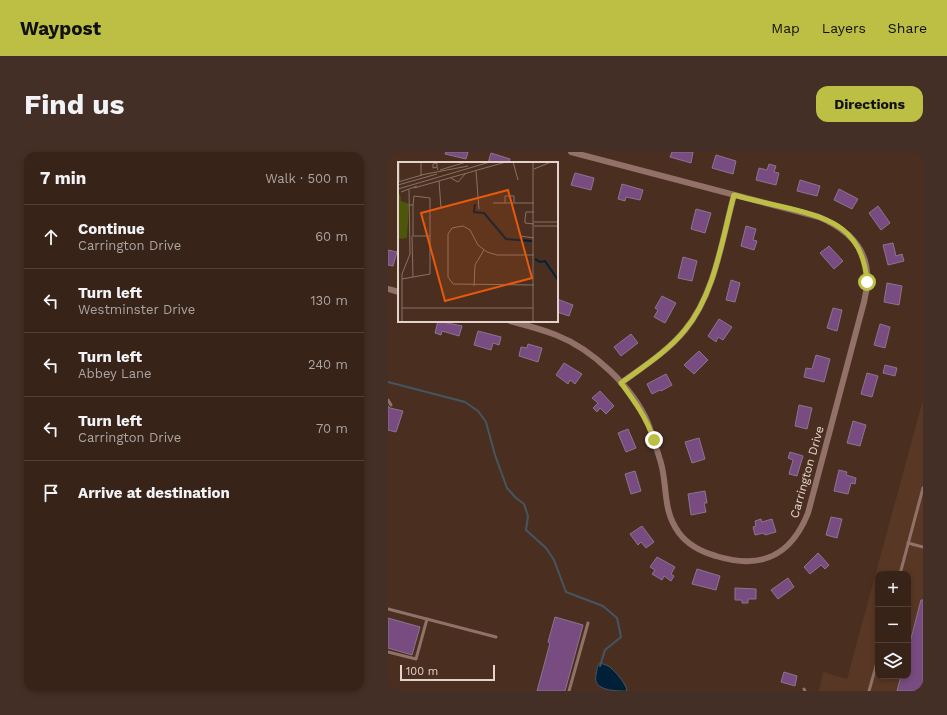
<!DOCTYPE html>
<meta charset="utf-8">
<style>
body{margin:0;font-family:"Work Sans",sans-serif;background:#432f25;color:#f1f3f6}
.controls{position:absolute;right:12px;bottom:12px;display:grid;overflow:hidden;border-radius:8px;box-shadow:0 2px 6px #0003}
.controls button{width:36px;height:36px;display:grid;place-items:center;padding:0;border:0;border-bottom:1px solid #524037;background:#382318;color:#f1f3f6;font:20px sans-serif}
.scale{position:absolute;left:12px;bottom:10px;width:95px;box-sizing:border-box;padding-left:4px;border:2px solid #e4d3ca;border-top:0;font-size:11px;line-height:14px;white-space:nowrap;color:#e4d3ca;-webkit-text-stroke:3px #4a2f20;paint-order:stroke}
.stop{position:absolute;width:12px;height:12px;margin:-9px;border:3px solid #bcbf43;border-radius:50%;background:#fff}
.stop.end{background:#bcbf43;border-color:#fff;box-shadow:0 1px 4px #0008}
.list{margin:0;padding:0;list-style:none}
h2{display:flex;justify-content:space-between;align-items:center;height:52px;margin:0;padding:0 16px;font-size:17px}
h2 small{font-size:13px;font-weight:400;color:#aba4a2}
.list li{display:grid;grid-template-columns:26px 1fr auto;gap:12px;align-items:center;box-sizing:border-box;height:64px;padding:0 16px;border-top:1px solid #524037}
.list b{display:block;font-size:15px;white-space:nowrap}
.list p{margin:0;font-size:13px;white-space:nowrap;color:#aba4a2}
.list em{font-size:13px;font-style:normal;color:#aba4a2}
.icon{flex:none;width:22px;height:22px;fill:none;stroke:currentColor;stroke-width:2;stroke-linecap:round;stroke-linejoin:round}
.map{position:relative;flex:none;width:535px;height:539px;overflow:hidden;border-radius:12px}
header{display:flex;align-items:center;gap:24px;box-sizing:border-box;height:56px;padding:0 20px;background:#bcbf43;color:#111}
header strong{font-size:19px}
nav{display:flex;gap:22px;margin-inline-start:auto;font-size:14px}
.intro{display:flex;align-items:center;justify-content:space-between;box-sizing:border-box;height:96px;padding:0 24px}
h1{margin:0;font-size:28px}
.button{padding:10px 18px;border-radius:12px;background:#bcbf43;color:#111;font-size:14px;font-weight:700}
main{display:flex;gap:24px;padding:0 24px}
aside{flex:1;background:#382318;border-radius:12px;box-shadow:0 2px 6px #0003}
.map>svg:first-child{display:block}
</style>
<header>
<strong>Waypost</strong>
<nav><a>Map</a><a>Layers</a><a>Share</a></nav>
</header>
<div class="intro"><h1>Find us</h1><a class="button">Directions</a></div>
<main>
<aside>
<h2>7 min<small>Walk · 500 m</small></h2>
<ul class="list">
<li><svg class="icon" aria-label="ahead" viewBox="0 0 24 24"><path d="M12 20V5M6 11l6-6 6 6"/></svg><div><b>Continue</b><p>Carrington Drive</p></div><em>60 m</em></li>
<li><svg class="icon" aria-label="left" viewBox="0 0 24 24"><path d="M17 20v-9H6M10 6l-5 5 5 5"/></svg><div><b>Turn left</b><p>Westminster Drive</p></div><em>130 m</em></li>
<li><svg class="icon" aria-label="left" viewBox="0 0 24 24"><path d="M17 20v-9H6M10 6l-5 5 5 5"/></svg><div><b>Turn left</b><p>Abbey Lane</p></div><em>240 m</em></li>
<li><svg class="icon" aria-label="left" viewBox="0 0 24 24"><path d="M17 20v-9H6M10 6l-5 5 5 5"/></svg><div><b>Turn left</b><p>Carrington Drive</p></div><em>70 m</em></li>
<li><svg class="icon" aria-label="arrive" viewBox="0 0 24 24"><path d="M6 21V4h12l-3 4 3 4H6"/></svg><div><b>Arrive at destination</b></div></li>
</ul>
</aside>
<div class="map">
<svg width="535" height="539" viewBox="0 0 535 539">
<rect width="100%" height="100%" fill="#4a2f20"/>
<!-- built -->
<path fill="#593725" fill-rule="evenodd" d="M535,248v291h-104l4,-19 24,7zM490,422h30v102h-30z"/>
<!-- water -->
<path fill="#002037" stroke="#445663" d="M211,511c3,1 6,1 9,3 6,3 19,19 19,25 -11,0 -35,0 -31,-16 1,-5 1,-8 3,-12z"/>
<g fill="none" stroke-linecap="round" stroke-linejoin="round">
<!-- stream -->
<polyline stroke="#445663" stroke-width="2" points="0,230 77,250 90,259 98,270 107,303 119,336 128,346 136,352 140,364 138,378 158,396 166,408 178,440 215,454 229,466 233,485 217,498 212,514"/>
</g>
<!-- building -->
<g fill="#784c81" stroke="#8a758f">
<polygon points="58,0 80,0 78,7 57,2"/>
<polygon points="284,0 305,0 303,11 282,5"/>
<polygon points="103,1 122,7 121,11 100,11"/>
<polygon points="328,3 348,9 345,22 324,16"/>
<polygon points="381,12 388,14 386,20 391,21 388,33 368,28 371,16 379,18"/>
<polygon points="187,21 206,26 203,38 183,33"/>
<polygon points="412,28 432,34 429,44 409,39"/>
<polygon points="234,32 255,38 252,48 238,45 237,49 230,47"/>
<polygon points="451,37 470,47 464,57 446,48"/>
<polygon points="490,54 502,71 493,78 481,61"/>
<polygon points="308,57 323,61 317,81 303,77"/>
<polygon points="358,74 368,77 365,88 369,89 366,98 353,94"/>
<polygon points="505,91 508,104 514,102 516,109 500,113 495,93"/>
<polygon points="441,94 455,109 446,117 432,101"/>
<polygon points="0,98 9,100 5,114 0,113"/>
<polygon points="295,105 309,109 304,129 290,126"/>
<polygon points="343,128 352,131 347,150 338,148"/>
<polygon points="499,131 514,134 511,153 496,150"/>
<polygon points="274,144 288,151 277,171 266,165 270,158 267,156"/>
<polygon points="169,147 185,153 181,164 169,160"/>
<polygon points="445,156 454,158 449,179 439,176"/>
<polygon points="331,167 344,175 335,188 330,185 328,190 320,184"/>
<polygon points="50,169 74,174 71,184 54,179 53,183 47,181"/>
<polygon points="492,172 502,175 497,196 486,193"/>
<polygon points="90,179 113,185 111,193 105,191 103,198 86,193"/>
<polygon points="243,182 250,191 233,204 226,195"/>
<polygon points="140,192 154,196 150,210 131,204 133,195 139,196"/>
<polygon points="311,199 320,208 306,222 296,213"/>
<polygon points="428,203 442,207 436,230 416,225 418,216 424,217"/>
<polygon points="176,211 194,222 187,232 182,228 180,232 168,223"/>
<polygon points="497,213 509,216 507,224 495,221"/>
<polygon points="479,221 490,224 484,245 473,242"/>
<polygon points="278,222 284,233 273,239 272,238 264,242 259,232"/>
<polygon points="212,239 226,254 218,262 212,256 209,260 205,256 210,251 204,246"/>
<polygon points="411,253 424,256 419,277 407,274"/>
<polygon points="0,254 2,256 15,259 8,280 0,278"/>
<polygon points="465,269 478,273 472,294 459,291"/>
<polygon points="240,277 248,296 238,300 230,281"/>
<polygon points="311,286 317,307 304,311 297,290"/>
<polygon points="402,300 415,304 409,324 401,322 405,308 400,306"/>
<polygon points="451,318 459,320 458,323 468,326 467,332 463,331 460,342 446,339"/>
<polygon points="247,319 253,339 243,342 237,322"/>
<polygon points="317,339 319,351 316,351 318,360 303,363 300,342"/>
<polygon points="443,365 454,367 449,386 438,383"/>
<polygon points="373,367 374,370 384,367 388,380 377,383 376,381 367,383 365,375 368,374 367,369"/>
<polygon points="254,374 266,390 258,396 253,390 250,393 242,382"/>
<polygon points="430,401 441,413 437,417 433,413 422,422 416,415"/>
<polygon points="269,405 287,415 283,422 286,424 283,429 276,424 274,428 264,422 267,418 262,415"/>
<polygon points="309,417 332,424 328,438 304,432"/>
<polygon points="400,426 406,435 390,447 383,438"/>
<polygon points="347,436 368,437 368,447 360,447 360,451 354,451 354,448 347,448"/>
<polygon points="533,448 535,448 535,539 509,539 513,524 520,524 520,498"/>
<polygon points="167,465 195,473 177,539 149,539 162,491 160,490"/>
<polygon points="0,466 32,475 24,503 0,496"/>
<polygon points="396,520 409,524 407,534 393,530"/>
</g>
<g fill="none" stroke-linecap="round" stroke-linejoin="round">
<!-- lane -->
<g stroke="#917168" stroke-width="3">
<polyline points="0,248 3,253"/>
<polyline points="520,391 535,395"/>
<polyline points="512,422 535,336"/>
<polyline points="0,457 108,485"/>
<polyline points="0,500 28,507 39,467"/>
<polyline points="416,537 417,539"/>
<polyline points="181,539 200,471"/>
<polyline points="481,539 490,507"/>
</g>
<!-- street -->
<g stroke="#917168" stroke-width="6">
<polyline points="0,137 11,140"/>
<path d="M122,169c15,4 31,8 46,14 36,14 77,52 92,88 5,13 9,27 13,40 7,26 1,46 18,70 9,12 23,19 37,23 45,14 75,0 92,-43l56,-211c1,-6 3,-12 3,-19 3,-34 -20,-54 -48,-66l-248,-65"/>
<path d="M233,231c22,-16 47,-32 64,-53 30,-36 37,-91 49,-135"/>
</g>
</g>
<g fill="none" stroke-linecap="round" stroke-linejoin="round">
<!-- route -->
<path stroke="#bcbf43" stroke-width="5" d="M266,288c-8,-23 -19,-38 -33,-57 22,-16 47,-32 64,-53 30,-36 37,-91 49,-135 18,5 36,9 54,13 45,11 75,22 79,74"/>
</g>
<g text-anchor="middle" stroke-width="3" stroke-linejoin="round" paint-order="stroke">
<!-- street labels -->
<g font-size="12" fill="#e4d3ca" stroke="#4a2f20">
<text transform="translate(419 320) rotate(-74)" y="4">Carrington Drive</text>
</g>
</g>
<!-- overview -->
<g transform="translate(10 10)">
<rect width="160" height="160" fill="#4a2f20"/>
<path d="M2,32l1,7 8,3 -2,34 -9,1v-44z" fill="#4d570b"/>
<path fill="none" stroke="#002037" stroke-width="2" d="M77,42l-1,8 10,1 22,26 26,2M137,97l5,3 5,-1 13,19"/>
<path fill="none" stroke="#887164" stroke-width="1" d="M1,0v19M23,0v13M115,0l5,18M39,5v-4l-4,1v4l4,-1 1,3M136,7l17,-7M42,8l26,-8M78,9l3,38M23,13l47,-9M53,16l7,4 7,-8M41,19l2,27M0,20l24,-7M0,23l39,-11M16,26l92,-26M0,27l92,-27M3,30l16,-6M95,41h41M107,41v-7h9v7M15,43v31h17M136,50h-8l-1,7v4l9,1M136,60h24M136,64h24M14,74l1,41M122,74l14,2M136,93h-37l-10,-3 -9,-7 -8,-15 -7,-4 -11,2 -4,6v43l5,7 81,1M4,117l28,-5v-76l-16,-2 -1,9h-4M76,124l1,-21 9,-15M4,146h131M4,160v-48l8,-20 -1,-64M135,160v-160"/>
<path fill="#e8590c" fill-opacity="0.15" stroke="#e8590c" stroke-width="2" d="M110,28l24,88 -87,23 -24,-88z"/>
<rect width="160" height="160" fill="none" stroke="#e4d3ca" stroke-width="2"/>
</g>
</svg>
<div class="controls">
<button>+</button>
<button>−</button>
<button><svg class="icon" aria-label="layers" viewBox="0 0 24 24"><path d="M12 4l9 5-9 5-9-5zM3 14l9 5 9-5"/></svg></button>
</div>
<div class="scale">100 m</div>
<div class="stop" style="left:479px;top:130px"></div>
<div class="stop end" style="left:266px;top:288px"></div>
</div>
</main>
